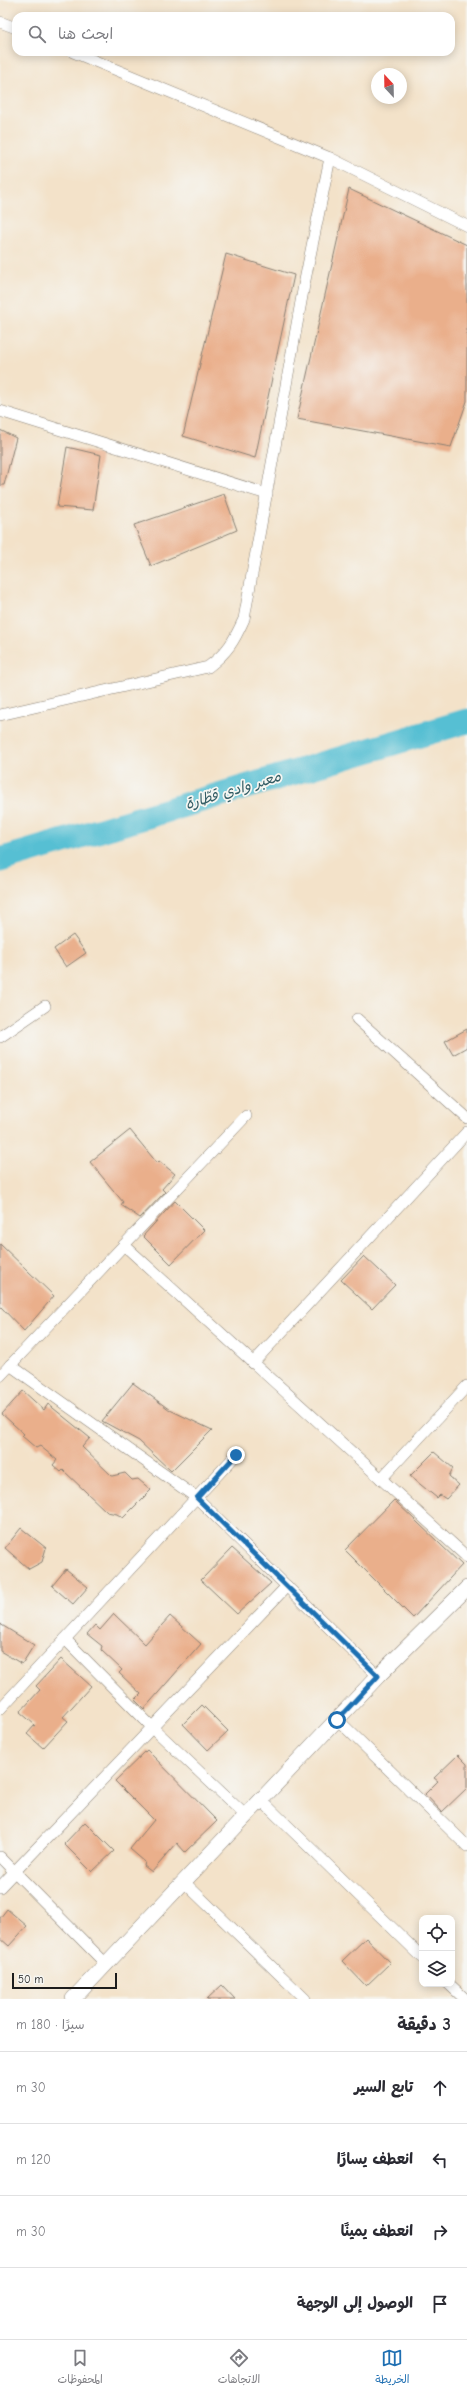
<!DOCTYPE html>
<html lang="ar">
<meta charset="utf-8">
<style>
body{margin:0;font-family:"Comic Neue","Playpen Sans Arabic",sans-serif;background:#f2f2f3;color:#2b2b33;direction:rtl}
.controls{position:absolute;right:12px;bottom:12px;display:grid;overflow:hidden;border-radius:8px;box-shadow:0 2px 10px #0003}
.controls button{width:36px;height:36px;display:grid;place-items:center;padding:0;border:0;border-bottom:1px solid #e1e1e2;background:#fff;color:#2b2b33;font:20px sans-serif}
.compass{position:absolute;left:371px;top:68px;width:36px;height:36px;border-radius:50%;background:#fff;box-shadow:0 2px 10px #0003;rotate:338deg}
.scale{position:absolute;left:12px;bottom:10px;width:105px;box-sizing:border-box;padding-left:4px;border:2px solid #1c1c1c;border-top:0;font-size:11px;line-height:14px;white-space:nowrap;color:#1c1c1c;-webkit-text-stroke:3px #f6f6f2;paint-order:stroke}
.stop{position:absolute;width:12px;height:12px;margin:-9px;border:3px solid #1f6fb2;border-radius:50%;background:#fff}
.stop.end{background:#1f6fb2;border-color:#fff;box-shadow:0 1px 4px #0008}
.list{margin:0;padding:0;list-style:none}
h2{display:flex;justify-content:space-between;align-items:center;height:52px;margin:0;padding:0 16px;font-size:17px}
h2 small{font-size:13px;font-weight:400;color:#7c7c81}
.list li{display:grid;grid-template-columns:26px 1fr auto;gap:12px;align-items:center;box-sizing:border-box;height:72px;padding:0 16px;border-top:1px solid #e1e1e2}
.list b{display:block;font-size:15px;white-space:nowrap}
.list em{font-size:13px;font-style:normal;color:#7c7c81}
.icon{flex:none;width:22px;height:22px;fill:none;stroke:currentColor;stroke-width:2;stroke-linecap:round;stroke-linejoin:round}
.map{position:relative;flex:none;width:467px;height:1999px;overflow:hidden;direction:ltr}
.search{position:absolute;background:#fff;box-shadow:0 2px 10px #0003;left:12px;right:12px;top:12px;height:44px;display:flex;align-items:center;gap:10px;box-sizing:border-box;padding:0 14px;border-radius:12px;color:#7c7c81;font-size:15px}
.sheet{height:340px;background:#fff}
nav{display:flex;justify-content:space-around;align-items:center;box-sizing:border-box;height:56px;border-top:1px solid #e1e1e2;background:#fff;font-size:11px;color:#7c7c81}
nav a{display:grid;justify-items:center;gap:2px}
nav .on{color:#1f6fb2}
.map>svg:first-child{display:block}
</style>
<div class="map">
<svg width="467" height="1999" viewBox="0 0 467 1999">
<rect width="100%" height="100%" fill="#f6f6f2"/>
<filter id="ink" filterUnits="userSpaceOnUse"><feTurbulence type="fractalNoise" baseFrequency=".025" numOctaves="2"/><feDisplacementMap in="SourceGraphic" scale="8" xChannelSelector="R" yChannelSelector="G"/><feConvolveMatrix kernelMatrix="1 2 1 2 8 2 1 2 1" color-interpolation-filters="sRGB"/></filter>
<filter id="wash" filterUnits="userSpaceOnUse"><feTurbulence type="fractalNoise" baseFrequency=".012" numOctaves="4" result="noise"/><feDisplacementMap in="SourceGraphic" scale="16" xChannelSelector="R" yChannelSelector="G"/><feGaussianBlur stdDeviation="0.9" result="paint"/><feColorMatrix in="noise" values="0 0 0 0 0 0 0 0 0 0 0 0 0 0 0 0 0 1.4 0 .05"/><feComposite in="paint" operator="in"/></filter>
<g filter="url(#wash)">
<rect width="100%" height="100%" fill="#f3e2c9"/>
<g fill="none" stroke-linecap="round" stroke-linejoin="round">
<!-- river -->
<polyline stroke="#56bfd3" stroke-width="25" points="0,860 467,721"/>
</g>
<g id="blocks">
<!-- building -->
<g fill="#eaaf8b">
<polygon points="349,189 467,245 467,401 451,447 297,419"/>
<polygon points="226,254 294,275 255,458 183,436"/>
<polygon points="0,430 16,438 4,485 0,485"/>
<polygon points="67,447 101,455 93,510 57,507"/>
<polygon points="224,494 237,530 151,566 134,525"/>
<polygon points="73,935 86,953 66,967 54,949"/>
<polygon points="467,1029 467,1047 453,1055 445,1041"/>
<polygon points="130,1130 157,1163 159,1161 175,1174 162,1189 165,1192 140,1218 121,1205 123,1202 90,1162"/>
<polygon points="175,1201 204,1230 171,1264 143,1236"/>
<polygon points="0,1244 54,1296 24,1331 0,1306"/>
<polygon points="364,1256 395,1285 372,1309 341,1280"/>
<polygon points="133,1383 170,1410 212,1430 171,1471 139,1441 102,1421"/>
<polygon points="23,1391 44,1410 48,1404 90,1438 82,1447 112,1476 125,1473 132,1480 138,1479 151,1490 123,1518 117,1514 107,1512 63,1470 61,1472 53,1465 57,1460 40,1446 36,1448 22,1436 24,1434 2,1414"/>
<polygon points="434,1452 453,1468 449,1476 459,1485 446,1499 440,1495 437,1498 410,1476"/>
<polygon points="394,1500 462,1565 413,1618 345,1550"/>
<polygon points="21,1528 46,1548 42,1562 29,1569 5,1548"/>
<polygon points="232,1548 271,1583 237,1614 201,1580"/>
<polygon points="66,1569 88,1587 73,1604 52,1586"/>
<polygon points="114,1614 145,1644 170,1616 201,1644 144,1709 135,1700 141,1694 119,1673 122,1670 101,1650 102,1646 87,1634 95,1625 100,1630"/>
<polygon points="0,1624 34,1645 22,1664 0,1651"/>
<polygon points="61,1659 91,1686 63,1717 68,1721 43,1748 27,1734 35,1725 20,1712 40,1690 36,1686"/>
<polygon points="202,1705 228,1731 208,1750 183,1724"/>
<polygon points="147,1750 217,1821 185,1852 177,1843 152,1872 144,1866 145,1862 130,1849 154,1820 115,1781"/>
<polygon points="458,1755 467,1764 467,1788 442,1812 425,1794 438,1781 434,1778"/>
<polygon points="85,1822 114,1851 92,1872 64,1844"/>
<polygon points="7,1909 27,1926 9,1946 0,1938 0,1918"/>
<polygon points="366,1938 390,1963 366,1986 342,1961"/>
<polygon points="222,1985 235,1999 207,1999"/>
</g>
</g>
</g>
<g filter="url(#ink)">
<use href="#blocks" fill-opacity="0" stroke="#887f72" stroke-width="1"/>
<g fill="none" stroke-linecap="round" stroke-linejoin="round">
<!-- street casing -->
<g stroke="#887f72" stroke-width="12">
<g id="street">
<polyline points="0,22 16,28"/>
<polyline points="73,52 330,158 467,226"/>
<polyline points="0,411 267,494"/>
<path d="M0,715l208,-48c20,-15 26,-26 36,-48l60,-334 26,-127"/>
<polyline points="357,1019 467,1118"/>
<polyline points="0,1037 45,1006"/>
<polyline points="124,1245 467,1557"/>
<polyline points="253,1363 467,1132"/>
<polyline points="10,1365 197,1498 378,1676"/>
<polyline points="0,1376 246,1116"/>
<polyline points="381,1479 467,1386"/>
<polyline points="65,1639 153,1728 245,1815"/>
<polyline points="0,1709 236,1455"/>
<polyline points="337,1719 467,1846"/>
<polyline points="260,1799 422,1957"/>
<polyline points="0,1857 106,1964"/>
<polyline points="183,1881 305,1999"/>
<polyline points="0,1887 287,1586"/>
<polyline points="449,1984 465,1999"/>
</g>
</g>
<!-- secondary casing -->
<g stroke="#887f72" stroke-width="16">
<polyline id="secondary" points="73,1999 378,1676 467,1588"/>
</g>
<!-- street -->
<use href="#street" stroke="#fff" stroke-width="11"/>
<!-- secondary -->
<use href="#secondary" stroke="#fff" stroke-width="15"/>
</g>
</g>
<g fill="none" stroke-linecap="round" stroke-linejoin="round" filter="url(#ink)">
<!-- route -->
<polyline stroke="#1f6fb2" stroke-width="5" points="236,1455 197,1498 378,1676 337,1720"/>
</g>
<g text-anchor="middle" stroke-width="3.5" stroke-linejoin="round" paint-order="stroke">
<!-- water labels -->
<g font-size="15" font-style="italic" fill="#335d65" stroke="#f6f6f2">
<text transform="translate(233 790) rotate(-17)" y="5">معبر وادي قطّارة</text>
</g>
</g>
</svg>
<div class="controls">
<button><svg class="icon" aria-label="locate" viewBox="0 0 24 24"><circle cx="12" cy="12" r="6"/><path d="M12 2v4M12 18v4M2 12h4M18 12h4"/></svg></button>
<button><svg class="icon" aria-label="layers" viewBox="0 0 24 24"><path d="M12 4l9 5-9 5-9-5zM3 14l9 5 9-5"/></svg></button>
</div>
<svg class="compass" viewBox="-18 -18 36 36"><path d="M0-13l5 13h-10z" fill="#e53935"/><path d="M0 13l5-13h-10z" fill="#7c7c81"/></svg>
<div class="scale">50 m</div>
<div class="stop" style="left:337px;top:1720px"></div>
<div class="stop end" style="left:236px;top:1455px"></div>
<div class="search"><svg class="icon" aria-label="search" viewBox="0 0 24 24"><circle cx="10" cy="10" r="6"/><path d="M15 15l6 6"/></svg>ابحث هنا</div>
</div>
<section class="sheet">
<h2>3 دقيقة<small>سيرًا · 180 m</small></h2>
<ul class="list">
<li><svg class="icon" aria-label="ahead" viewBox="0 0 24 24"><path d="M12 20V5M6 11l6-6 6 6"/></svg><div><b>تابع السير</b></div><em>30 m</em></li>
<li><svg class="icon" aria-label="left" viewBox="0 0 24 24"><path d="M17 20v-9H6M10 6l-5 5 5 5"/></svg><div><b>انعطف يسارًا</b></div><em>120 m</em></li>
<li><svg class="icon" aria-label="right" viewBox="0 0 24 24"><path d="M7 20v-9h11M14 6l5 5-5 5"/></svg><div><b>انعطف يمينًا</b></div><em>30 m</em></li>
<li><svg class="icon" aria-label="arrive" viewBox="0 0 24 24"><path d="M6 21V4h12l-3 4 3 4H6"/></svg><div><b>الوصول إلى الوجهة</b></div></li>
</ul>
</section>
<nav>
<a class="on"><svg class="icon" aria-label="map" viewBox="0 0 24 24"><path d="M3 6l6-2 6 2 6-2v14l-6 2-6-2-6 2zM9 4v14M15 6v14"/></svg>الخريطة</a>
<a><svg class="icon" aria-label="directions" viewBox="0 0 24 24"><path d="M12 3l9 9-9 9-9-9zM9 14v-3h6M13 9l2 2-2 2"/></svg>الاتجاهات</a>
<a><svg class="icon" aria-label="saved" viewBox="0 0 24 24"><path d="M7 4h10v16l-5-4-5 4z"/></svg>المحفوظات</a>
</nav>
